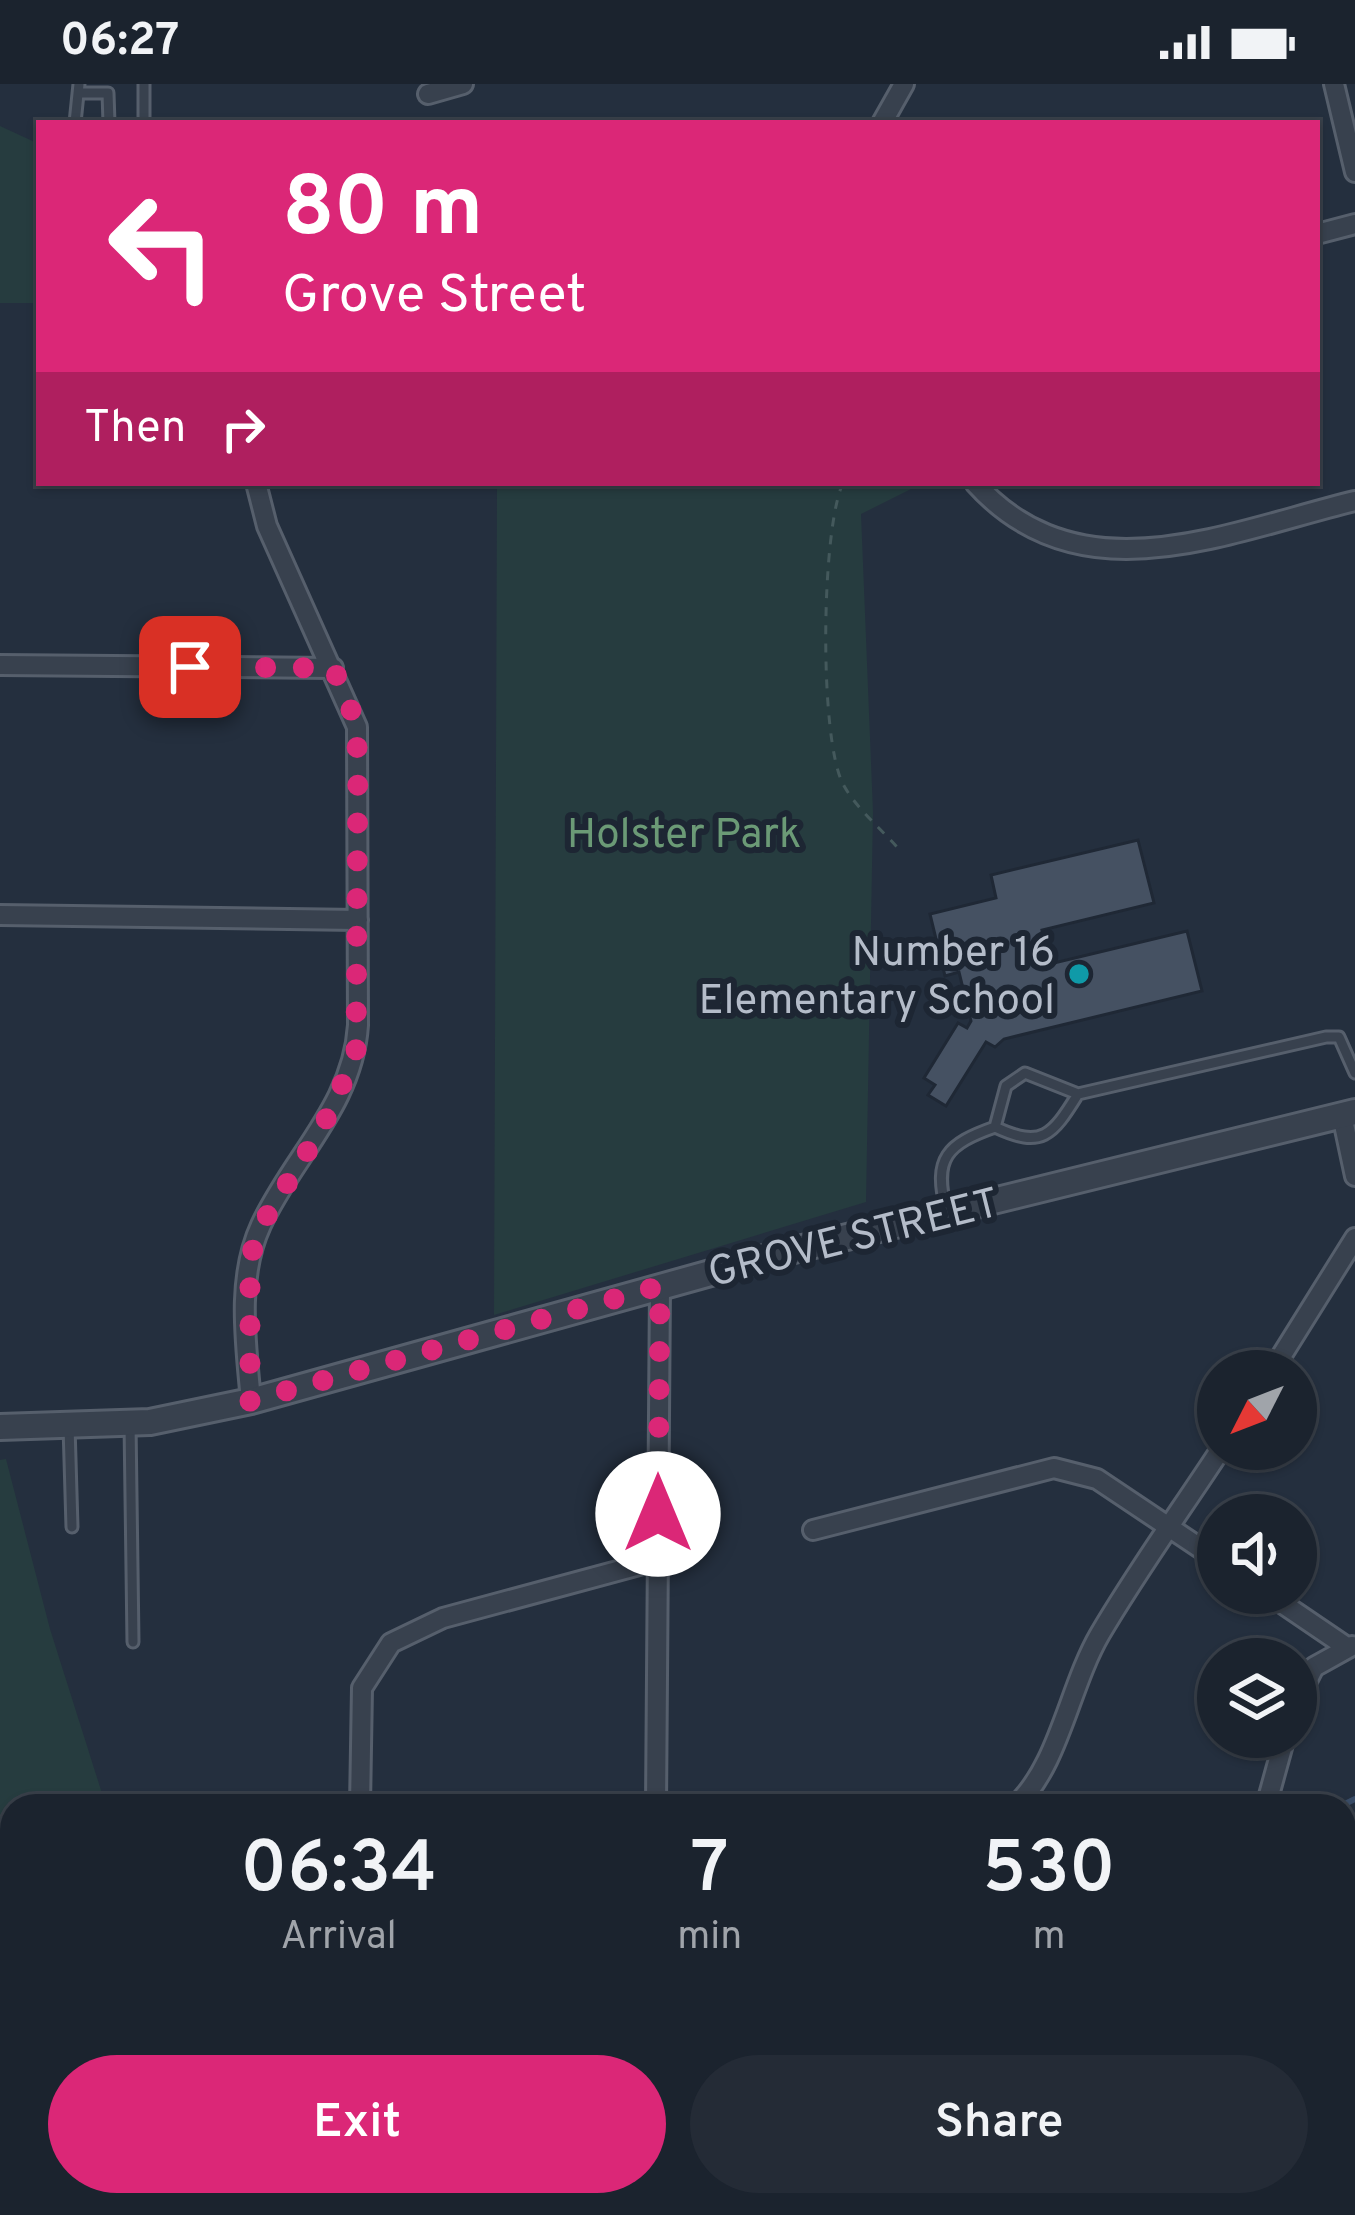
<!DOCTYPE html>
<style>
:root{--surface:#1b232e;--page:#242b36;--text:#f1f3f6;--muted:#a0a4aa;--line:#39404a;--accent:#db2777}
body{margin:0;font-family:Overpass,sans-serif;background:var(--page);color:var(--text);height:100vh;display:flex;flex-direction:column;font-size:45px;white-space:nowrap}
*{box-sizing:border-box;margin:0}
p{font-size:39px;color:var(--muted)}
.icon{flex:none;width:66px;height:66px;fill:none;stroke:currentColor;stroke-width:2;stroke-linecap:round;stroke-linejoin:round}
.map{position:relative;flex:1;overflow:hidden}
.side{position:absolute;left:0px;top:1710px;width:1356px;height:423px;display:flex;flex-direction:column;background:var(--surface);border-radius:36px 36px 0 0;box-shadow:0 3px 9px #0004,0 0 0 3px var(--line)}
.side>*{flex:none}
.hud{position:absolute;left:36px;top:36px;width:1284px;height:366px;border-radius:0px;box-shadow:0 3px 9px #0004,0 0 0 3px var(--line);background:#db2777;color:#fff;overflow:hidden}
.needle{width:78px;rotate:228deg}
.tools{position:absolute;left:1197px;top:1266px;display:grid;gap:24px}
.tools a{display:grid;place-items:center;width:120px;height:120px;border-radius:50%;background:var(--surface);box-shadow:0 3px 9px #0004,0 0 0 3px var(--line);font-size:60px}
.pin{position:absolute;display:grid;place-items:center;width:102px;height:102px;color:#fff;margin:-51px;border-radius:24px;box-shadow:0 6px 18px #0006}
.me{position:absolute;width:132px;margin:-66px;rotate:0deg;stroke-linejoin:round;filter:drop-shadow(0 0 9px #0008)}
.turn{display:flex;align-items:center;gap:42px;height:252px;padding:0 48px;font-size:54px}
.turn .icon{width:156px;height:156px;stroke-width:2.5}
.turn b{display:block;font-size:84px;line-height:102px}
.then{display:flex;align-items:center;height:114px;padding:0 48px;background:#0003;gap:24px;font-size:45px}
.eta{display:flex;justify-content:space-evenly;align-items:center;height:204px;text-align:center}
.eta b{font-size:72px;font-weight:600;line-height:84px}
.action{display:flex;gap:24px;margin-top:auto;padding:24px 48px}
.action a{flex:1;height:138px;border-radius:72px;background:var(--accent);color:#fff;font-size:48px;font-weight:600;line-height:138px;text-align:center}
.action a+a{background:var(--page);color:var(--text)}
.status{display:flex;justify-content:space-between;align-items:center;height:84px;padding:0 60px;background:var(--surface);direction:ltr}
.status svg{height:33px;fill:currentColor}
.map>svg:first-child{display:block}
</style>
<div class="status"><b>06:27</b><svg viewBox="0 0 49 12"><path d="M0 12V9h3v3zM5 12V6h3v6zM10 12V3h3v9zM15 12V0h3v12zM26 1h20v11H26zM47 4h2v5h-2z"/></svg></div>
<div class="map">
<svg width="1355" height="2131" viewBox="0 0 1355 2131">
<rect width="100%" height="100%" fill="#242f3e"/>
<!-- green -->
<path fill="#263c3f" d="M0,42L39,60L35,219H0Z
M517,399H923L861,430L873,728L866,1118L494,1231L497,404Z
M6,1375L50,1545L106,1722H12V1787L0,1749V1376Z
M117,2121H233L236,2131H120Z"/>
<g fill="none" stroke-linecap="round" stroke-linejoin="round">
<!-- stream -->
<path stroke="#394c67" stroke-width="6" d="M1341,1722L1355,1715
M871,2131L878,2121"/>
</g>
<!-- building -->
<path fill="#455162" stroke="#1f2835" stroke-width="3" d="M1138,756L1154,819L1042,846L1050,880L1187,847L1202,907L1004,955L995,963L986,958L946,1022L928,1011L935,1001L924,994L958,939L967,944L971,937L959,888L945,892L930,830L996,814L991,791Z"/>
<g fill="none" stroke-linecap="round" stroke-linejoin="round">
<defs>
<path id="service" d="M78,9H108L109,39
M75,39L79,0
M144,39V0
M995,1043L1006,1002L1025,989L1078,1010
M946,1125C933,1074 947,1060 995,1043C1042,1065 1052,1052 1078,1010L1326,953H1339L1355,989
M130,1339L133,1558
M69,1342L72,1443"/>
<path id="minor" d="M1334,0L1355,88
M428,10L463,0
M882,39L904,0
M1317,150L1355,140
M975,399C1080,516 1227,448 1355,417
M0,581L333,584
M0,831L358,836
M1342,1031L1355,1092
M1272,1287L1355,1154
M251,1317C246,1260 236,1195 261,1141C293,1072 353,1021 358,941L357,643L267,442L256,399
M813,1446L1054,1384L1097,1395L1218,1476
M1267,1509L1348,1564
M1296,1619L1314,1583L1352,1562
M360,1722L362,1604L391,1559L443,1534L658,1476
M656,1722L660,1202
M1015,1722C1059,1682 1069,1603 1100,1550C1137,1487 1181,1426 1221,1365
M1266,1722L1285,1653
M1340,2121L1344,2131
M654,2131L655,2121"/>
<path id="tertiary" d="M0,1343L150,1338L251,1317L786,1168L1355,1028"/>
</defs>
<!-- service casing -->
<use href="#service" stroke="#565f6c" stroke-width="15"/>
<!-- minor casing -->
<use href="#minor" stroke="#565f6c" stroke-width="24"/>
<!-- tertiary casing -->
<use href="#tertiary" stroke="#565f6c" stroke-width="30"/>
<!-- path -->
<path stroke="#44595c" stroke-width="3" stroke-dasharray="9 9" stroke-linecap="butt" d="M843,399C821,446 819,654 843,700C855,723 880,744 897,763"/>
<!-- service -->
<use href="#service" stroke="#38414e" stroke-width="9"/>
<!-- minor -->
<use href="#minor" stroke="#38414e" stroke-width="18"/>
<!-- tertiary -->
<use href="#tertiary" stroke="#38414e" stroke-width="24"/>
</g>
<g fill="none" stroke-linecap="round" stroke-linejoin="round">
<!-- route -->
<path stroke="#db2777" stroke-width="21" stroke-dasharray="0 37.8" d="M190,583L333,584L350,620L358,669L356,970L322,1044L262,1140L250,1174V1317L660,1202L658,1430"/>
</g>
<!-- markers -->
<circle fill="#0f9aa8" stroke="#1d2633" stroke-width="4.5" cx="1079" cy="890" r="12"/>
<g text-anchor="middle" stroke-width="12" stroke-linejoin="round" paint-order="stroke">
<!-- park labels -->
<g font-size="42" fill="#6b9a76" stroke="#1d2633">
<text x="684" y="763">Holster Park</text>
</g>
<!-- poi labels -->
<g font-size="42" fill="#b4bcc9" stroke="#1d2633" text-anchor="end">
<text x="1055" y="881">Number 16<tspan x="1055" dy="48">Elementary School</tspan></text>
</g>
<!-- street labels -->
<g font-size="42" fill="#b4bcc9" stroke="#1d2633">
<text transform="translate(853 1152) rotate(-14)" y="15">GROVE STREET</text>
</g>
</g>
</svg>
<div class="tools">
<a><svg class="needle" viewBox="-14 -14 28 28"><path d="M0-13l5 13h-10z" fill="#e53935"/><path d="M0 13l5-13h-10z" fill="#a0a4aa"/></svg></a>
<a><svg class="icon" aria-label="sound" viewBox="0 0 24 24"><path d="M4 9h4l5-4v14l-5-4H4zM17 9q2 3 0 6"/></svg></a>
<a><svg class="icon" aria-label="layers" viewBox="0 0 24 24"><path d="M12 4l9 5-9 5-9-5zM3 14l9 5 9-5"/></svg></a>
</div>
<div class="pin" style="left:190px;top:583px;background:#d93025"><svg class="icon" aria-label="arrive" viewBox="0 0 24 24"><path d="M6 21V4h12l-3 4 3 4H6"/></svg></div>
<svg class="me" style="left:658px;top:1430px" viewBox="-20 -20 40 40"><circle r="19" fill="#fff"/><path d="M0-13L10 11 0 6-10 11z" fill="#db2777"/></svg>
<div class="hud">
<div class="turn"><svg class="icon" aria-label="left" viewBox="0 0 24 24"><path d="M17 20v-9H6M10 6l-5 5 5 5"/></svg><div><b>80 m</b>Grove Street</div></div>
<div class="then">Then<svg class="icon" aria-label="right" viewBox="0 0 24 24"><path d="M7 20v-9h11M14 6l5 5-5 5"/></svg></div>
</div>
<section class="side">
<div class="eta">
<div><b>06:34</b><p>Arrival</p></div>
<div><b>7</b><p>min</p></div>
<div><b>530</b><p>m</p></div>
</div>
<div class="action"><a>Exit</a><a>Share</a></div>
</section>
</div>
